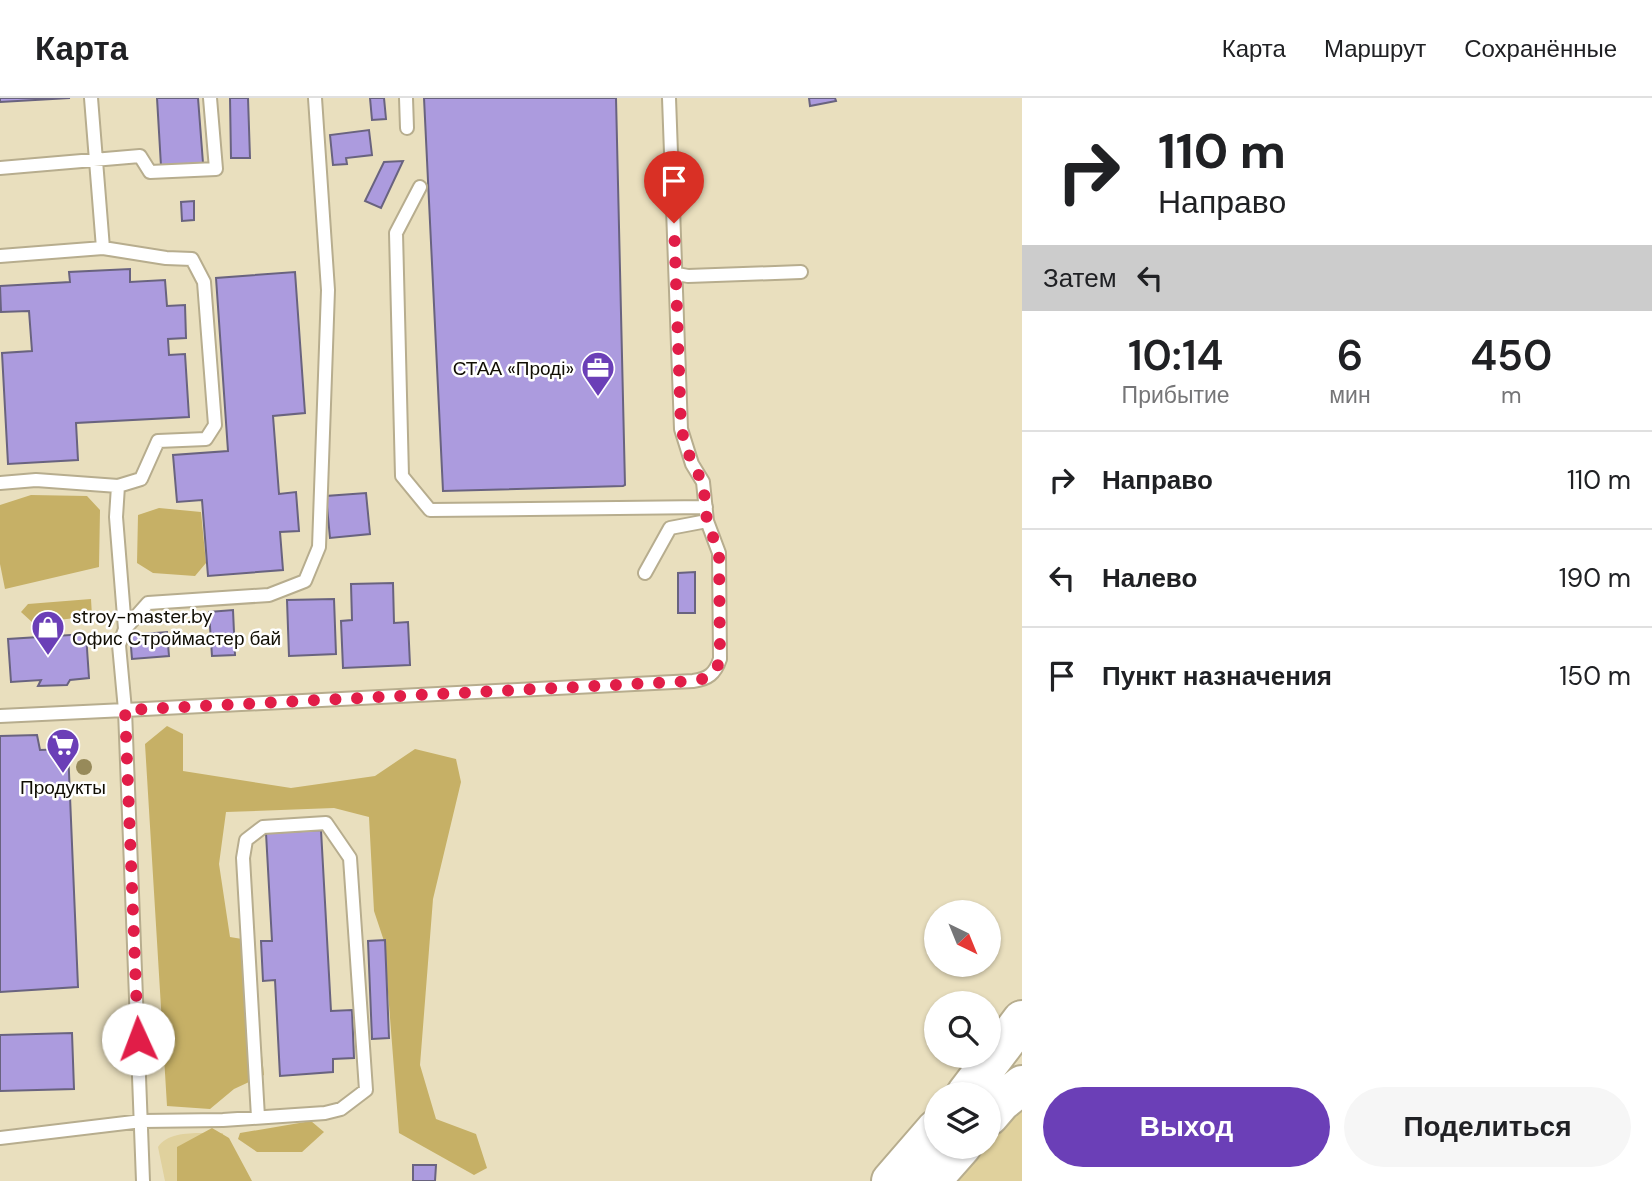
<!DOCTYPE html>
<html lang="ru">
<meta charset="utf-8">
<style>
:root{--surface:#fff;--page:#f6f6f6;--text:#202124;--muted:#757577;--line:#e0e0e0;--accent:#6b3fb7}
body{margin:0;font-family:"DM Sans",sans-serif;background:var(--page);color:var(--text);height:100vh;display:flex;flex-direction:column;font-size:26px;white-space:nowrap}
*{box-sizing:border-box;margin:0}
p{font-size:23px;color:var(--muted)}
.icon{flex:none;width:38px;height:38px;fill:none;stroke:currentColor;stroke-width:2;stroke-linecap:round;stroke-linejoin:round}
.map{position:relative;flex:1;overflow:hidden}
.side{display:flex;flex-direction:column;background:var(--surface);width:630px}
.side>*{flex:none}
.guide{background:#fff;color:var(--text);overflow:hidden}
.needle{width:46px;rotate:137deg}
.buttons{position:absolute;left:924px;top:802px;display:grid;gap:14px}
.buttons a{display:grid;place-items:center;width:77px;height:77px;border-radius:50%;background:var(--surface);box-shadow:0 2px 5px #0004;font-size:35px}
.pin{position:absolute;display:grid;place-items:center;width:60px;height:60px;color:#fff;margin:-72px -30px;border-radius:50% 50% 50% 0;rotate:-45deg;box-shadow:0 0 7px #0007}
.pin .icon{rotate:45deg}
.me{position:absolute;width:77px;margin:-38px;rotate:358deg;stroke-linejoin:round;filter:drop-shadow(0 0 5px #0008)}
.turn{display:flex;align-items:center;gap:24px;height:147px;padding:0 21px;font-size:32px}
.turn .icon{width:91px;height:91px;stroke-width:2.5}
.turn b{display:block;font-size:49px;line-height:60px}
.then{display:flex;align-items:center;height:66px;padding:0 21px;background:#0003;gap:14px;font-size:26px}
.eta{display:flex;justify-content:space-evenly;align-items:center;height:119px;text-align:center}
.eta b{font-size:42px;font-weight:600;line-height:49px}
.cta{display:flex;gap:14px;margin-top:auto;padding:14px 21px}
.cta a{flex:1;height:80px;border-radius:42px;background:var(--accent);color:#fff;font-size:28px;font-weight:600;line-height:80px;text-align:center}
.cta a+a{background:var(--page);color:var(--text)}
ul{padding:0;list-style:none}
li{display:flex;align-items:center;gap:21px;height:98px;padding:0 21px;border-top:2px solid var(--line)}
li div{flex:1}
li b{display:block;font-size:26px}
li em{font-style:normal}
header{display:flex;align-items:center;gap:42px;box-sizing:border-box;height:98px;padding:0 35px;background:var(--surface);border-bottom:2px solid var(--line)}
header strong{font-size:33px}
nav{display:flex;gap:38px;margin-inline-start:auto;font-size:24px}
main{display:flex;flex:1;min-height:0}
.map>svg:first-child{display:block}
</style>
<header>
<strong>Карта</strong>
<nav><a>Карта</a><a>Маршрут</a><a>Сохранённые</a></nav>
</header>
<main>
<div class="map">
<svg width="1022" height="1083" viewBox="0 0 1022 1083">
<rect width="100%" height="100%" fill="#e9dfbe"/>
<!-- green -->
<path fill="#e0d19d" d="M1022,1001V1083H945L976,1048H989V1034Z
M223,1035L226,1083H165L158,1049C170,1031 203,1036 223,1035Z"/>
<!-- forest -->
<path fill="#c6b066" d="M31,397L87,398L100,412L99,469L5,491L0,466V407Z
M159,410L201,414L206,465L195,478L153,475L137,465L138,417Z
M91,501L92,518L33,525L21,514L28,506Z
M167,628L183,636V673L291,690L375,678L415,651L456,661L461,684L433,801L420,967L436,1021L476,1036L487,1070L474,1077L399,1035L384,843L374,813L369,719L334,710L226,714L219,766L230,839L254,843L244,876L258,919L264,977L234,991L210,1011L167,1008L145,646Z
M311,1023L324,1034L302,1054H257L238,1041L240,1035Z
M212,1030L229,1040L252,1083H177V1049Z"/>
<!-- building -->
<path fill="#ac9bde" stroke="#69637f" stroke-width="2" d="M0,0H70L0,4Z
M157,0H198L203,65L161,68Z
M230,0H248L250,60H231Z
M370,0H384L386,21L372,22Z
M424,0H616L625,387L623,388L443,393Z
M809,0H835L836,3L810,8Z
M369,32L372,57L346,60L347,66L333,67L330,37Z
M403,63L381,110L365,103L384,64Z
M194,103V122L182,123L181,104Z
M130,171V184L165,182L167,208L185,207L186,240L168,241L169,257L185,256L189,319L76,325L78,362L8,366L2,255L32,253L29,213L1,214L0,188L70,184L69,174Z
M295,174L305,315L273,318L279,396L296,394L299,433L280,434L283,472L208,478L202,402L177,404L173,357L228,353L216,180Z
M366,395L370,436L330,440L326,398Z
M695,474V515H678V475Z
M393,485L394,525L408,524L410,567L343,570L341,523L352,522L351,486Z
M334,501L336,556L289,558L287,502Z
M233,512L235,557L212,558L209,514Z
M167,534L169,558L132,561L130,537Z
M86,536L89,580L70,582L67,587L38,588L41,582L11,584L8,541Z
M37,637L40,652L68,651L78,889L0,894V638Z
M321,732L331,913L352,912L354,960L333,961V974L280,978L275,882L263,883L261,843H272L266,735Z
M385,842L389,940L372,941L368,843Z
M72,935L74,991L0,993V937Z
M413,1067H436L435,1083H413Z"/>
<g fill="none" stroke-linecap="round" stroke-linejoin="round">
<defs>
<path id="lane" d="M91,0L103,150
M406,0L407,30
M0,70L140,58L150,74L216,71L210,0
M420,89L396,135L402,378L430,412L706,409
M0,158L103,150L166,160L192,161L204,184L215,327L206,341L158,343L141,381L118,388L116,419L125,531
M677,176L688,178L801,174
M0,385L36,382L118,388
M645,475L670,430L707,423
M0,618L125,612L119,547L125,531L148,505L269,497L305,483L319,449L328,192L315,0
M0,1040L142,1023L223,1022L325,1015L341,1011L366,992L350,760L326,725L263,729L246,742L243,760L258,1019
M143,1083L125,612L693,583C708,581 715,576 720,561L719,455L707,423L703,384L692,366L681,331L669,0"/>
<path id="highway" d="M966,996L1022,922
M989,1018L1001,1004L1022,987
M891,1083L936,1031
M931,1083L962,1048"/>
</defs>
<!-- lane casing -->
<use href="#lane" stroke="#b7ad8e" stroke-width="16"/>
<!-- highway casing -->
<use href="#highway" stroke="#b7ad8e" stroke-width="42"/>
<!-- lane -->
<use href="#lane" stroke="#fff" stroke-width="12"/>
<!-- highway -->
<use href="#highway" stroke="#fff" stroke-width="38"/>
</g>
<!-- trees -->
<circle fill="#978a5a" cx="84" cy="669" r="8"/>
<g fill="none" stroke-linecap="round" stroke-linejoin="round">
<!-- route -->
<path stroke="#e11d48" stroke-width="12" stroke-dasharray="0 21.6" d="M138,941L125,612L693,583C708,581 715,576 720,562L719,455L707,423L703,384L692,366L681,331L674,125"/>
</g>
<!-- icons -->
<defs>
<symbol id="office-pin" viewBox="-11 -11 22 30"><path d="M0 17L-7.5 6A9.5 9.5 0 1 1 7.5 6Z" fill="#6b3fb7" stroke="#fff"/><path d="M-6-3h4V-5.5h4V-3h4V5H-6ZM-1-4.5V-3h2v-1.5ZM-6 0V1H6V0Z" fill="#fff"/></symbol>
<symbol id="shop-pin" viewBox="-11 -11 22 30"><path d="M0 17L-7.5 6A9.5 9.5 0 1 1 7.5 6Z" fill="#6b3fb7" stroke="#fff"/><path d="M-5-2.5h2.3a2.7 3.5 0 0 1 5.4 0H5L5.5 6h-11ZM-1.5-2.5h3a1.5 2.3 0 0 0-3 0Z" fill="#fff"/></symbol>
<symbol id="supermarket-pin" viewBox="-11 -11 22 30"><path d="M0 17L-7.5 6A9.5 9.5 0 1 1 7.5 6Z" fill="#6b3fb7" stroke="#fff"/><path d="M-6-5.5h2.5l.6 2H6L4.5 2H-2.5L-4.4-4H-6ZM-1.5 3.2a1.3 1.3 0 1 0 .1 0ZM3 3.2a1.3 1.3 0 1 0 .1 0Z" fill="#fff"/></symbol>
</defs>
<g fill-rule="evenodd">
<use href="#office-pin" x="579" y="251" width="38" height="52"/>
<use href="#shop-pin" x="29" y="510" width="38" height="52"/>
<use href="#supermarket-pin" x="44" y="628" width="38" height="52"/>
</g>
<g text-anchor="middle" stroke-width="5" stroke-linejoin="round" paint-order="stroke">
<!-- poi labels -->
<g font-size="19" fill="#100d03" stroke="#fff" text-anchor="end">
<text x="574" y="277">СТАА «Проді»</text>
<text x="72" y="525" text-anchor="start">stroy-master.by<tspan x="72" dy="22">Офис Строймастер бай</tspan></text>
<text x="63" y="696" text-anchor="middle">Продукты</text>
</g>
</g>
</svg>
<div class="buttons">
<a><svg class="needle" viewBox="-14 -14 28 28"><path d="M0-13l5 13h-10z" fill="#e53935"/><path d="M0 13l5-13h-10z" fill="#757577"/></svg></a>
<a><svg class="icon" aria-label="search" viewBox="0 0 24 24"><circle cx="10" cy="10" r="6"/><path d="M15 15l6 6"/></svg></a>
<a><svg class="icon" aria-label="layers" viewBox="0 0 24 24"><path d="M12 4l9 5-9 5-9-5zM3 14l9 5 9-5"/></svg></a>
</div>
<div class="pin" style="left:674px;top:125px;background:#d93025"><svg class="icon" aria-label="arrive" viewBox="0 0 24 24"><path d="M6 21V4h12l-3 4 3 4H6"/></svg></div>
<svg class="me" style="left:138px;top:941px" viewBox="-20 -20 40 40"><circle r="19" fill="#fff"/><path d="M0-13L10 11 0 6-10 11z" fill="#e11d48"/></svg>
</div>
<section class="side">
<div class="guide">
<div class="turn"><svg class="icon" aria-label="right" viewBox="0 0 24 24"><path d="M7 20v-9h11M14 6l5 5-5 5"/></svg><div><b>110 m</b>Направо</div></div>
<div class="then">Затем<svg class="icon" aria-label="left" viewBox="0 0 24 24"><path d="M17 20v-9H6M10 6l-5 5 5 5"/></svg></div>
</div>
<div class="eta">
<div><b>10:14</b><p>Прибытие</p></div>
<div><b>6</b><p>мин</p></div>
<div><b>450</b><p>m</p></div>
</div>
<ul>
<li><svg class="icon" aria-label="right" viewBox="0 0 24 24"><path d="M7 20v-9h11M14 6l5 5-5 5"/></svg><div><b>Направо</b></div><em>110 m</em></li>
<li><svg class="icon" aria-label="left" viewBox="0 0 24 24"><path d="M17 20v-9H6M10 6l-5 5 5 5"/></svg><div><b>Налево</b></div><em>190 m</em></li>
<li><svg class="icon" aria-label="arrive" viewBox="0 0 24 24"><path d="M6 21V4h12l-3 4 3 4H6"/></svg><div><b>Пункт назначения</b></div><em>150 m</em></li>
</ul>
<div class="cta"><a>Выход</a><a>Поделиться</a></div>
</section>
</main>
